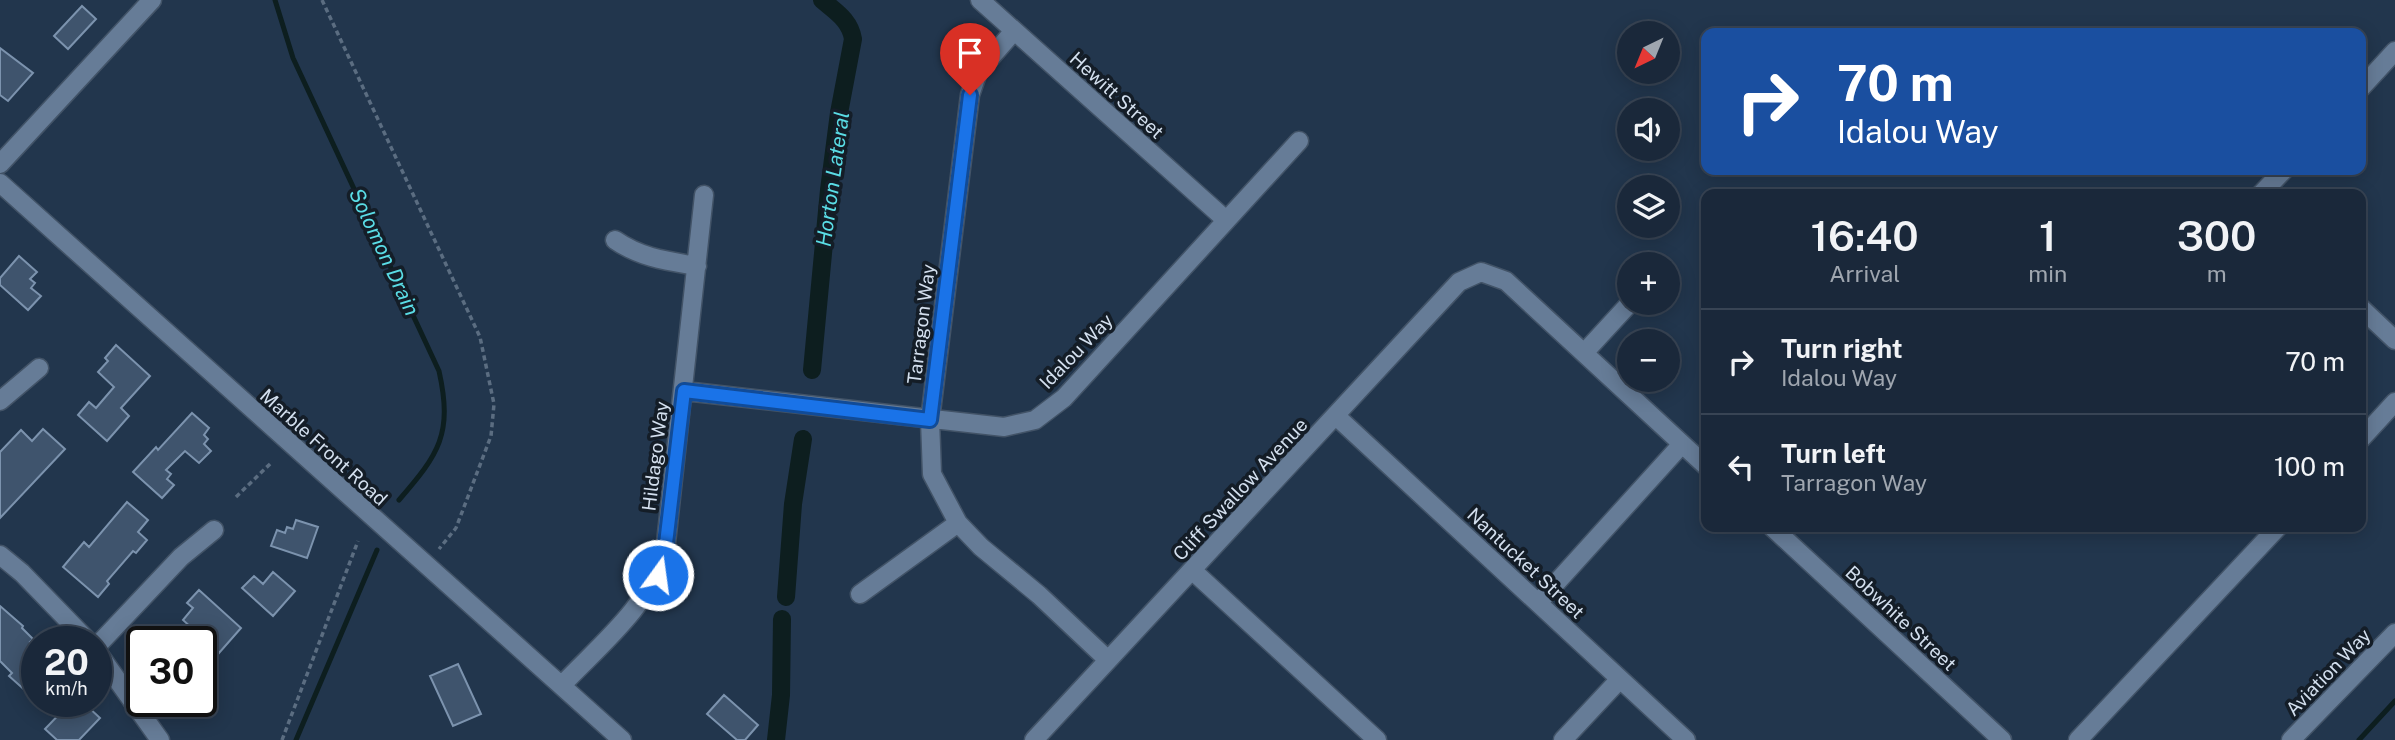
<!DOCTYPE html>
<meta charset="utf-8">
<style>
:root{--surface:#1a283a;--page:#233042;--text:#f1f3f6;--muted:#9fa6af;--line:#384454}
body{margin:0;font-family:"Public Sans",sans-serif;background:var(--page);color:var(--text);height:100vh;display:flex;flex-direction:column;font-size:26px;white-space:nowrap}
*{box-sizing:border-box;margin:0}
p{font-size:23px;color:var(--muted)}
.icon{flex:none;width:38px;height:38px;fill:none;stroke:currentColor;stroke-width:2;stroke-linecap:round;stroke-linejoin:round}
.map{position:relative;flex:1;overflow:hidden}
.sheet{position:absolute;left:1701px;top:189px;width:665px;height:343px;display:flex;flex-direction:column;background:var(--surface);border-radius:14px;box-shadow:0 4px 18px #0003,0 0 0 2px var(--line)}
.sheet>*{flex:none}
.banner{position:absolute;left:1701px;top:28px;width:665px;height:147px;border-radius:14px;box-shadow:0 4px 18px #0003,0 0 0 2px var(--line);background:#1a4fa0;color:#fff;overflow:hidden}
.needle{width:46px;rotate:223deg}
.fabs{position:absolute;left:1617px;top:21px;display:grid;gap:14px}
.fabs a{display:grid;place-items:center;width:63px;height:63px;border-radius:50%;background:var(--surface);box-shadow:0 4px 18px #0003,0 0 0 2px var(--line);font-size:35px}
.speed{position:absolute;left:21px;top:626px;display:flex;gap:14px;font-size:35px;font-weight:700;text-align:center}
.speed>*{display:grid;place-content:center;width:91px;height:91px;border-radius:50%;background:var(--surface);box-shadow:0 4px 18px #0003,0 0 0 2px var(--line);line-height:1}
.speed small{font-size:18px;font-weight:400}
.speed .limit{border:4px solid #111;border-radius:10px;background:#fff;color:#111}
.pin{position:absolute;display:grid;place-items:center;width:60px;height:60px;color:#fff;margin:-72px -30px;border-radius:50% 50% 50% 0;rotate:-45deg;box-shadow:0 0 7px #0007}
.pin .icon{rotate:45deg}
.me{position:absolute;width:77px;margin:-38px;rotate:14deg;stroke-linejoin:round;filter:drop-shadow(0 0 5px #0008)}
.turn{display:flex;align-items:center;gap:24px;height:147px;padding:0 21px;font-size:32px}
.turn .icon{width:91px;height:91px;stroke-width:2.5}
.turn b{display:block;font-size:49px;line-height:60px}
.eta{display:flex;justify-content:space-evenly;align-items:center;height:119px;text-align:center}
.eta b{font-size:42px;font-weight:600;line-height:49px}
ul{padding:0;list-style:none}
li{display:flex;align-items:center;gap:21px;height:105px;padding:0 21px;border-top:2px solid var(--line)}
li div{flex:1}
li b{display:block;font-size:26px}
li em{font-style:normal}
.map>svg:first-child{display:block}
</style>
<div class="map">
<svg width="2395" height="740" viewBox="0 0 2395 740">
<rect width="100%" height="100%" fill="#22364d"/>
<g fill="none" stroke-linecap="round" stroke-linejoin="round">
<!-- stream -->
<path stroke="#0d1e1f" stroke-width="5" d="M275,0L293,58L439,371C453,434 439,454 399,500
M296,740L377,550
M2359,740L2395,701"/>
<!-- canal -->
<path stroke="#0d1e1f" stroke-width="18" d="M812,370L829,190L839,113L853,39C850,20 836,12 822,0
M786,597L793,504L803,439
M776,740L781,695L782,619"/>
</g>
<!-- building -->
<path fill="#3f546d" stroke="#7c93ae" stroke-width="2" d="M82,6L96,19L68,49L54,36Z
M0,48L33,73L8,101L0,95Z
M19,256L37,272L30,279L35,283L31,288L41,296L28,310L0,285V278Z
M116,345L150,376L121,408L129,416L107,441L78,415L89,402L96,408L114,387L98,372L108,361L105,358Z
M192,413L209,428L204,435L208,439L204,444L211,451L199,463L185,451L166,470L171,474L167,479L174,485L162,498L133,472L156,447L158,450Z
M43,429L65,449L0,518V452L21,430L32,441Z
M127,502L148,520L138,532L147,540L136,553L133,551L107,581L109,584L98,597L63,567L84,542L89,547Z
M296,520L318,527L307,558L271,546L277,530L285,533L287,527L293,529Z
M273,572L295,591L273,616L242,588L254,576L263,584Z
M199,590L241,628L219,653L183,620L193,608L187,603Z
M0,606L23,626L22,628L33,639L30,642L37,648V701L9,676L12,673L0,661Z
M458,664L481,714L453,726L430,676Z
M724,695L758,725L745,740H737L707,714Z
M71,702H76L84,709L87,706L100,718L79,740H57L45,729Z"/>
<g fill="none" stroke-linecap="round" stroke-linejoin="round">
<defs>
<path id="minor" d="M980,0L1226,220
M1014,31L978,72L970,95L930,420L932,474L958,523L981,547L1039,595L1108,660
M2361,88L2395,51
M0,164L152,0
M0,183L622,740
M2261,194L2284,170
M615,240C641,258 667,261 697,266
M2361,308L2395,340
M1584,353L1630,303
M684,391L1004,427L1035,420L1064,398L1299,141
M0,401L39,368
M1336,416L1686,740
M2361,439L2395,402
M1772,527L2002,740
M0,555L22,573L89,642
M1193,571L1377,740
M860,594L958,523
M1538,603L1682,444
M96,647L181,557L214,530
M96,650L160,740
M562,685C600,645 649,606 665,552L704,195
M1034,740L1459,282L1481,272L1506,281L1706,466
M1563,740L1620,679
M2078,740L2278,527
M2291,740L2395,633"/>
</defs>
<!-- minor casing -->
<use href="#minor" stroke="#425367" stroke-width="21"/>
<!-- path -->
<path stroke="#5b6d81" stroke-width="3.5" stroke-dasharray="5 3.5" stroke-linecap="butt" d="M322,0L480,337L494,404L491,436L456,528L439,549
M236,497L272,462
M282,740L358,541"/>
<!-- minor -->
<use href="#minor" stroke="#667c97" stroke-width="18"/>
</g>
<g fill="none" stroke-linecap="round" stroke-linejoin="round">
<defs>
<path id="route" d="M658,575L665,552L684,391L930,420L970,95"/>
</defs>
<!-- route casing -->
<use href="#route" stroke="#114b97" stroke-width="18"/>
<!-- route -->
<use href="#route" stroke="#1a73e8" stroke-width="12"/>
</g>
<g text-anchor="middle" stroke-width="7" stroke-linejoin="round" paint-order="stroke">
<!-- street labels -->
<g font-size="19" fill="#d3dfee" stroke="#141d27">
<text transform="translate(1117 95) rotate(42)" y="7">Hewitt Street</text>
<text transform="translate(921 324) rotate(-83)" y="7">Tarragon Way</text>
<text transform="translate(1076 351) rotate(-46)" y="7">Idalou Way</text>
<text transform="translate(324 447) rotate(42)" y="7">Marble Front Road</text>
<text transform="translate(655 456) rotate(-83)" y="7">Hildago Way</text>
<text transform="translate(1240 489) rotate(-47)" y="7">Cliff Swallow Avenue</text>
<text transform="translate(1526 563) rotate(43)" y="7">Nantucket Street</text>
<text transform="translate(1901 618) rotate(43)" y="7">Bobwhite Street</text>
<text transform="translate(2328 672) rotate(-46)" y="7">Aviation Way</text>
</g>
<!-- water labels -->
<g font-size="21" font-style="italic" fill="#5adce5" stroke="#141d27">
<text transform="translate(833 179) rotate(-82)" y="7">Horton Lateral</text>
<text transform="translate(384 252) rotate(65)" y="7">Solomon Drain</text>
</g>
</g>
</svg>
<div class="fabs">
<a><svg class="needle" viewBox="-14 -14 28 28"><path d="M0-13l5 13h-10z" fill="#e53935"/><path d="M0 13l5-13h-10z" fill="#9fa6af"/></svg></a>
<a><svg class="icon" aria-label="sound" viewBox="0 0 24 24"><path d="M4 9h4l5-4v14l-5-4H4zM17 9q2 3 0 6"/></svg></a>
<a><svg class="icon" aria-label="layers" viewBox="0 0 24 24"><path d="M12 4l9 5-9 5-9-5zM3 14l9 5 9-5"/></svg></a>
<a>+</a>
<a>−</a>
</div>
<div class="speed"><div>20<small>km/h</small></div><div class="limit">30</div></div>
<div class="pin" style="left:970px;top:95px;background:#d93025"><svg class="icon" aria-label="arrive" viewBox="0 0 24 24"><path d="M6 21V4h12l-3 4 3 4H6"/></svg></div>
<svg class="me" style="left:658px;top:575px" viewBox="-20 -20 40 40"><circle r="17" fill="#1a73e8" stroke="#fff" stroke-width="3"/><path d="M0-11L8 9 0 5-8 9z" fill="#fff"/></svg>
<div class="banner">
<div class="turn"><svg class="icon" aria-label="right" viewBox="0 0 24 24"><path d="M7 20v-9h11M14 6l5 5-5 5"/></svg><div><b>70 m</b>Idalou Way</div></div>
</div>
<section class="sheet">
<div class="eta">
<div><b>16:40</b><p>Arrival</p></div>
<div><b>1</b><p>min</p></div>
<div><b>300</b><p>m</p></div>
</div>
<ul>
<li><svg class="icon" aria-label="right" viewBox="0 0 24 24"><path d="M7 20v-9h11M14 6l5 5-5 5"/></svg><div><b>Turn right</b><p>Idalou Way</p></div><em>70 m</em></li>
<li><svg class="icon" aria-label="left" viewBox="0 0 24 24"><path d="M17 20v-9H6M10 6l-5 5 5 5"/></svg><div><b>Turn left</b><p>Tarragon Way</p></div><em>100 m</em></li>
</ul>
</section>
</div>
